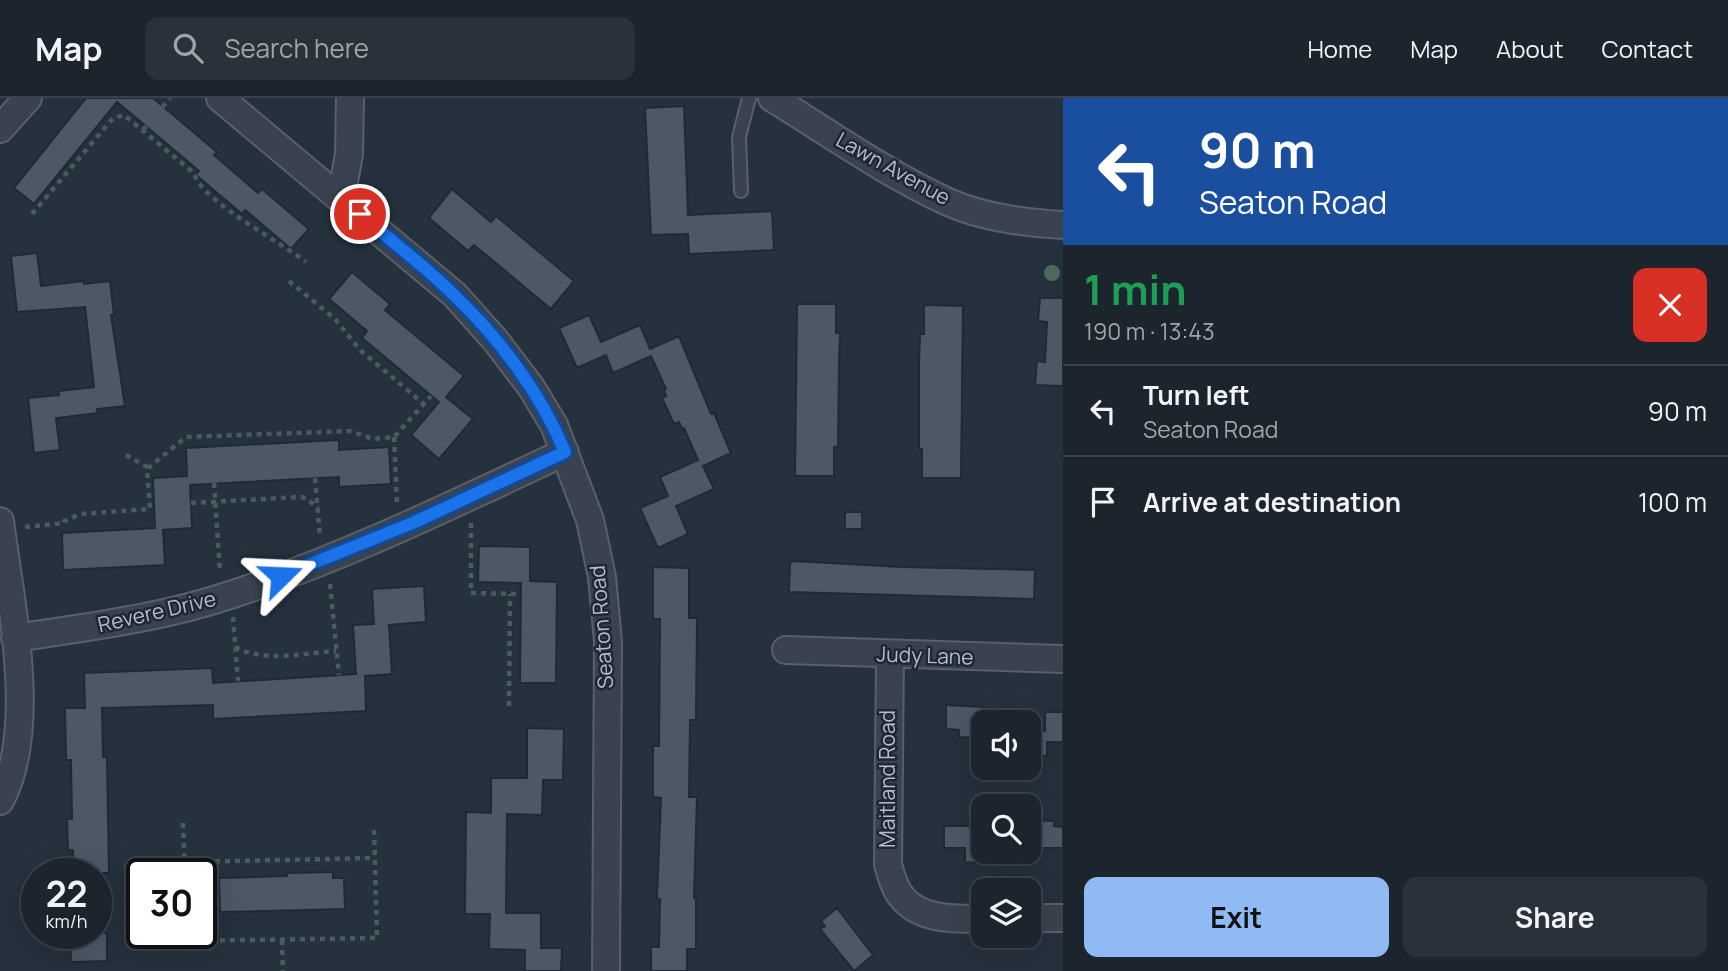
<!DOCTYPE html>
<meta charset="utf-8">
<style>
:root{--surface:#1c252e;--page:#29313a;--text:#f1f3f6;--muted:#a0a5aa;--line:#3a424a;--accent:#8fbaf4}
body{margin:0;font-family:Manrope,sans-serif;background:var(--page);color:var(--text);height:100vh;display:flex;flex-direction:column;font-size:26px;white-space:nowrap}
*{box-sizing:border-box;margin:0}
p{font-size:23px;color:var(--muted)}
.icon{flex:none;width:38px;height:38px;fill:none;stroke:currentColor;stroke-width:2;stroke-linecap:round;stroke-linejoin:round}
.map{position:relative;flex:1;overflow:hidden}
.drawer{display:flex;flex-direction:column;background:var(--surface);width:665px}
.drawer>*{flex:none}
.top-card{background:#1a4fa0;color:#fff;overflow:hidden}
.buttons{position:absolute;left:971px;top:612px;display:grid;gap:14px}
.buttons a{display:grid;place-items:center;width:70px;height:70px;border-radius:14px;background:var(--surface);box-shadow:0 7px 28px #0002,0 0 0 2px var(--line);font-size:35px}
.speed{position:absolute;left:21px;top:760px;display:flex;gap:14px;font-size:35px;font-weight:700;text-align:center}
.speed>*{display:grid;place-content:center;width:91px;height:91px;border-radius:50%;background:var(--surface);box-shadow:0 7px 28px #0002,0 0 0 2px var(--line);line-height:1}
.speed small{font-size:18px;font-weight:400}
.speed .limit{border:4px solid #111;border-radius:10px;background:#fff;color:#111}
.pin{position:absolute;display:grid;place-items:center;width:60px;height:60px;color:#fff;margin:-30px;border:4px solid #fff;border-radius:50%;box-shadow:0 2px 7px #0007}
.me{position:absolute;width:77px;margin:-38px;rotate:69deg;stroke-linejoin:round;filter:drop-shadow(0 0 5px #0008)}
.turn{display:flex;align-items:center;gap:24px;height:147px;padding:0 21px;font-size:32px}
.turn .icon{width:91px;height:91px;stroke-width:2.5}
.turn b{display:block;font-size:49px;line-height:60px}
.round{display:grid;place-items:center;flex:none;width:74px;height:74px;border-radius:14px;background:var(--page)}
.overview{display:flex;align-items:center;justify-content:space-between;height:119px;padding:0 21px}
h1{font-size:42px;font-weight:700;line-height:52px;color:#1e9e55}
.button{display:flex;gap:14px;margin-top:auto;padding:14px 21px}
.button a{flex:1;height:80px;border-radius:14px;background:var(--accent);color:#111;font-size:28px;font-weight:700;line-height:80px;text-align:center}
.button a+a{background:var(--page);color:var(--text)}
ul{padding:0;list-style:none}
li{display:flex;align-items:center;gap:21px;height:91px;padding:0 21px;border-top:2px solid var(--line)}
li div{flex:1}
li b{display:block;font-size:26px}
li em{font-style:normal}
header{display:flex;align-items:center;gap:42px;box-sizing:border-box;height:98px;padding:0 35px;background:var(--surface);border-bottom:2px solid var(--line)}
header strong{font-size:33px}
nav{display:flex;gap:38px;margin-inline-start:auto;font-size:24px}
.search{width:490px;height:63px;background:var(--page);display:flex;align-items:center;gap:18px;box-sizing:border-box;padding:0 24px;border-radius:14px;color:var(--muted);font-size:26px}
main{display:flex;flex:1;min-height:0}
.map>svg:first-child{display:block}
</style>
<header>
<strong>Map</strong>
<div class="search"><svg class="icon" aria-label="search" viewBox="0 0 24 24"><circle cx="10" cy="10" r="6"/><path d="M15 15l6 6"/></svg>Search here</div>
<nav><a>Home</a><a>Map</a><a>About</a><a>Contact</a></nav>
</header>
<main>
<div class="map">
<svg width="1063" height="873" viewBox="0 0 1063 873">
<rect width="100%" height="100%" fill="#25313d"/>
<!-- building -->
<path fill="#4c5866" stroke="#202935" stroke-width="2" d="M86,0H153L217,54L214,57L258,95L262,91L309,131L291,151L245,112L242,116L196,77L199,73L117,4L34,106L14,90Z
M684,8L688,117L772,113L774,152L689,156L688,136L651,137L645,10Z
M452,91L491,124L496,118L574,183L551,211L474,147L468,153L429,120Z
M37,155L41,188L84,183V186L110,183L114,217H111L125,308L97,311L98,315L56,320L60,352L34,355L28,300L59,297L58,293L94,289L85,209L17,214L11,158Z
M352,174L390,206L385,212L464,278L446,299L473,321L439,361L411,337L439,304L362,240L367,233L329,201Z
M1040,200H1063V288L1035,287L1037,263L1045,264L1047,224L1038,223Z
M797,206H836V235H840L839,263L838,349H834V378H795Z
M924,207L963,208L961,380H922V351H919V265L920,236H924Z
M589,217L601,244L640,227L650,251L679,238L711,316L714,315L731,355L703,368L714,391L676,408L688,436L658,450L640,410L668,398L660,379L698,362L684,330L682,331L679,324L674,326L662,300L666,298L664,292L666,291L651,258L613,275L606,257L577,270L559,230Z
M339,342V352L389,349L391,386L339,389V379L190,387L192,430L163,432L165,467L63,472L62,435L155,430L153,380L187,378L186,350Z
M845,414H862V431H845Z
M479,448L530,449V483L557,484L556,585H520L521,485L478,484Z
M794,463L901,469L1035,472L1034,501L789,494L790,465Z
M653,469L689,470V520H697L696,622H690L689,699H697L694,800H696V851H687V873H651V849H659L660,801H657L661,700L653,699V648H659L660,521H653Z
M424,488L426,524L389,527L392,576L365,578L366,613L213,621V607L102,610L103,659H107L109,775H73V752H68L67,721H72L71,662H66L65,610H85L84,575L212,570L213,585L356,576L353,527L374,526L372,491Z
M946,607L984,609V640L959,639V632L946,631Z
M1045,614H1063V644H1047V658L1029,657V632L1045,633Z
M527,630L564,631L563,682H543L542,717L507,716L506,815H541V850H562L561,873H525V852L489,851L490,816H465L466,714L491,715V680H527Z
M1033,722L1054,723V728L1063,729V750H1033Z
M944,728H974V739H984V765L965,764V750H944Z
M333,774V780H344L345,811L220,814L219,780L287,778V775Z
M837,810L873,857L854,873L820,831L825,828L821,823Z
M70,835H107V863L71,864Z"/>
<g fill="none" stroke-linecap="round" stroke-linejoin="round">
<defs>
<path id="lane" d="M741,93L739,39L749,0"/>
<path id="street" d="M220,0L455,197L496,243L531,289L554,327L590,422L602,479L608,544L606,873
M772,0C829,35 887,76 948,104C984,120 1024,125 1063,127
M0,31L28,0
M341,100L349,56L350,0
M0,423C10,501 39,632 0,703
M15,540C88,529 163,520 233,496C348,458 456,405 565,354
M786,552L1063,561
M890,557L888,767C891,776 894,790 901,798C920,823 956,821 984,821
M1029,820H1063"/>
</defs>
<!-- lane casing -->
<use href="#lane" stroke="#57606b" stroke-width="16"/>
<!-- street casing -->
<use href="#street" stroke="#57606b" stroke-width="30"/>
<!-- path -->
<path stroke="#475c5d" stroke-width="4.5" stroke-dasharray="5 5" stroke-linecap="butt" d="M143,32L170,0
M32,116L113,20L124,17L194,75C201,103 281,144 306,164
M289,183L335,221L360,252L424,306
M394,339L397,406
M126,357L149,370
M315,380L320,438
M214,385L220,474
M191,405L301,399L306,400L318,410
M471,425V495L521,496
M25,429L64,425V423L81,416L150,411L147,371L186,339L350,333L373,341L394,339L431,298
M330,486L339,577
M233,519L238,583
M235,549C265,565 304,555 336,553
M509,608L510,496
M183,725L185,775
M185,764L375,760
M188,835V843L377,840L374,729
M282,842L283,873"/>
<!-- lane -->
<use href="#lane" stroke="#39424e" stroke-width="12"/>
<!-- street -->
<use href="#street" stroke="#39424e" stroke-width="26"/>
</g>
<!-- trees -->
<circle fill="#4d6a5c" cx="1052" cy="175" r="8"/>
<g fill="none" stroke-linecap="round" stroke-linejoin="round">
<defs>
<path id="route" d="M281,478L415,424L565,354C541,296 500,241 454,197C425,168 391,143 360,116"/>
</defs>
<!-- route casing -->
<use href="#route" stroke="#114b97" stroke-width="18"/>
<!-- route -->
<use href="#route" stroke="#1a73e8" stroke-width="12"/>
</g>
<g text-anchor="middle" stroke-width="5" stroke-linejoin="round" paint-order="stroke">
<!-- street labels -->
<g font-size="21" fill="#b5bdc8" stroke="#1e2733">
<text transform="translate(893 71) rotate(29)" y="7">Lawn Avenue</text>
<text transform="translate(157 514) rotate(-13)" y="7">Revere Drive</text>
<text transform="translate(602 529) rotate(-94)" y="7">Seaton Road</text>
<text transform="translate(925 558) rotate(2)" y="7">Judy Lane</text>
<text transform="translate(888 681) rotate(-90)" y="7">Maitland Road</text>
</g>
</g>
</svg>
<div class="buttons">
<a><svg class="icon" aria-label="sound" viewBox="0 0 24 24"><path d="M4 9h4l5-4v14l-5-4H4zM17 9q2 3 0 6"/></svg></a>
<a><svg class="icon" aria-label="search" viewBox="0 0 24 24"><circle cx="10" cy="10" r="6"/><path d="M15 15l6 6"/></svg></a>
<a><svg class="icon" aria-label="layers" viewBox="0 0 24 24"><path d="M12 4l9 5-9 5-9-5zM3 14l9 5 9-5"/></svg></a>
</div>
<div class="speed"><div>22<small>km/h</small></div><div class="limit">30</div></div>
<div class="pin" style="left:360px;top:116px;background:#d93025"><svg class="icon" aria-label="arrive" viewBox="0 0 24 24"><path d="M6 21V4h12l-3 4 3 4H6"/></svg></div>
<svg class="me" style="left:281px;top:478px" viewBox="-20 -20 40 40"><path d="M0-17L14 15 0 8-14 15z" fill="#1a73e8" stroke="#fff" stroke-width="4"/></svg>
</div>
<section class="drawer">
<div class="top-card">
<div class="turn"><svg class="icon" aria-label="left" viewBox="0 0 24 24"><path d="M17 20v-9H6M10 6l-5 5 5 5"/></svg><div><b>90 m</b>Seaton Road</div></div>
</div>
<div class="overview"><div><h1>1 min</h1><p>190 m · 13:43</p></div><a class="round" style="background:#d93025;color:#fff"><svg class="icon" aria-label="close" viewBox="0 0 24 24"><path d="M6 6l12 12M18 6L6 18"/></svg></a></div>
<ul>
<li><svg class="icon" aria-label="left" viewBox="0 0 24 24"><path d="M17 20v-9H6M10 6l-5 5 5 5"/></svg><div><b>Turn left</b><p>Seaton Road</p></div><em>90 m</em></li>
<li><svg class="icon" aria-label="arrive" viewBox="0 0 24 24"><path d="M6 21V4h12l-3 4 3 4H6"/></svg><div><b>Arrive at destination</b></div><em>100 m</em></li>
</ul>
<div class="button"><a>Exit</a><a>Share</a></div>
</section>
</main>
